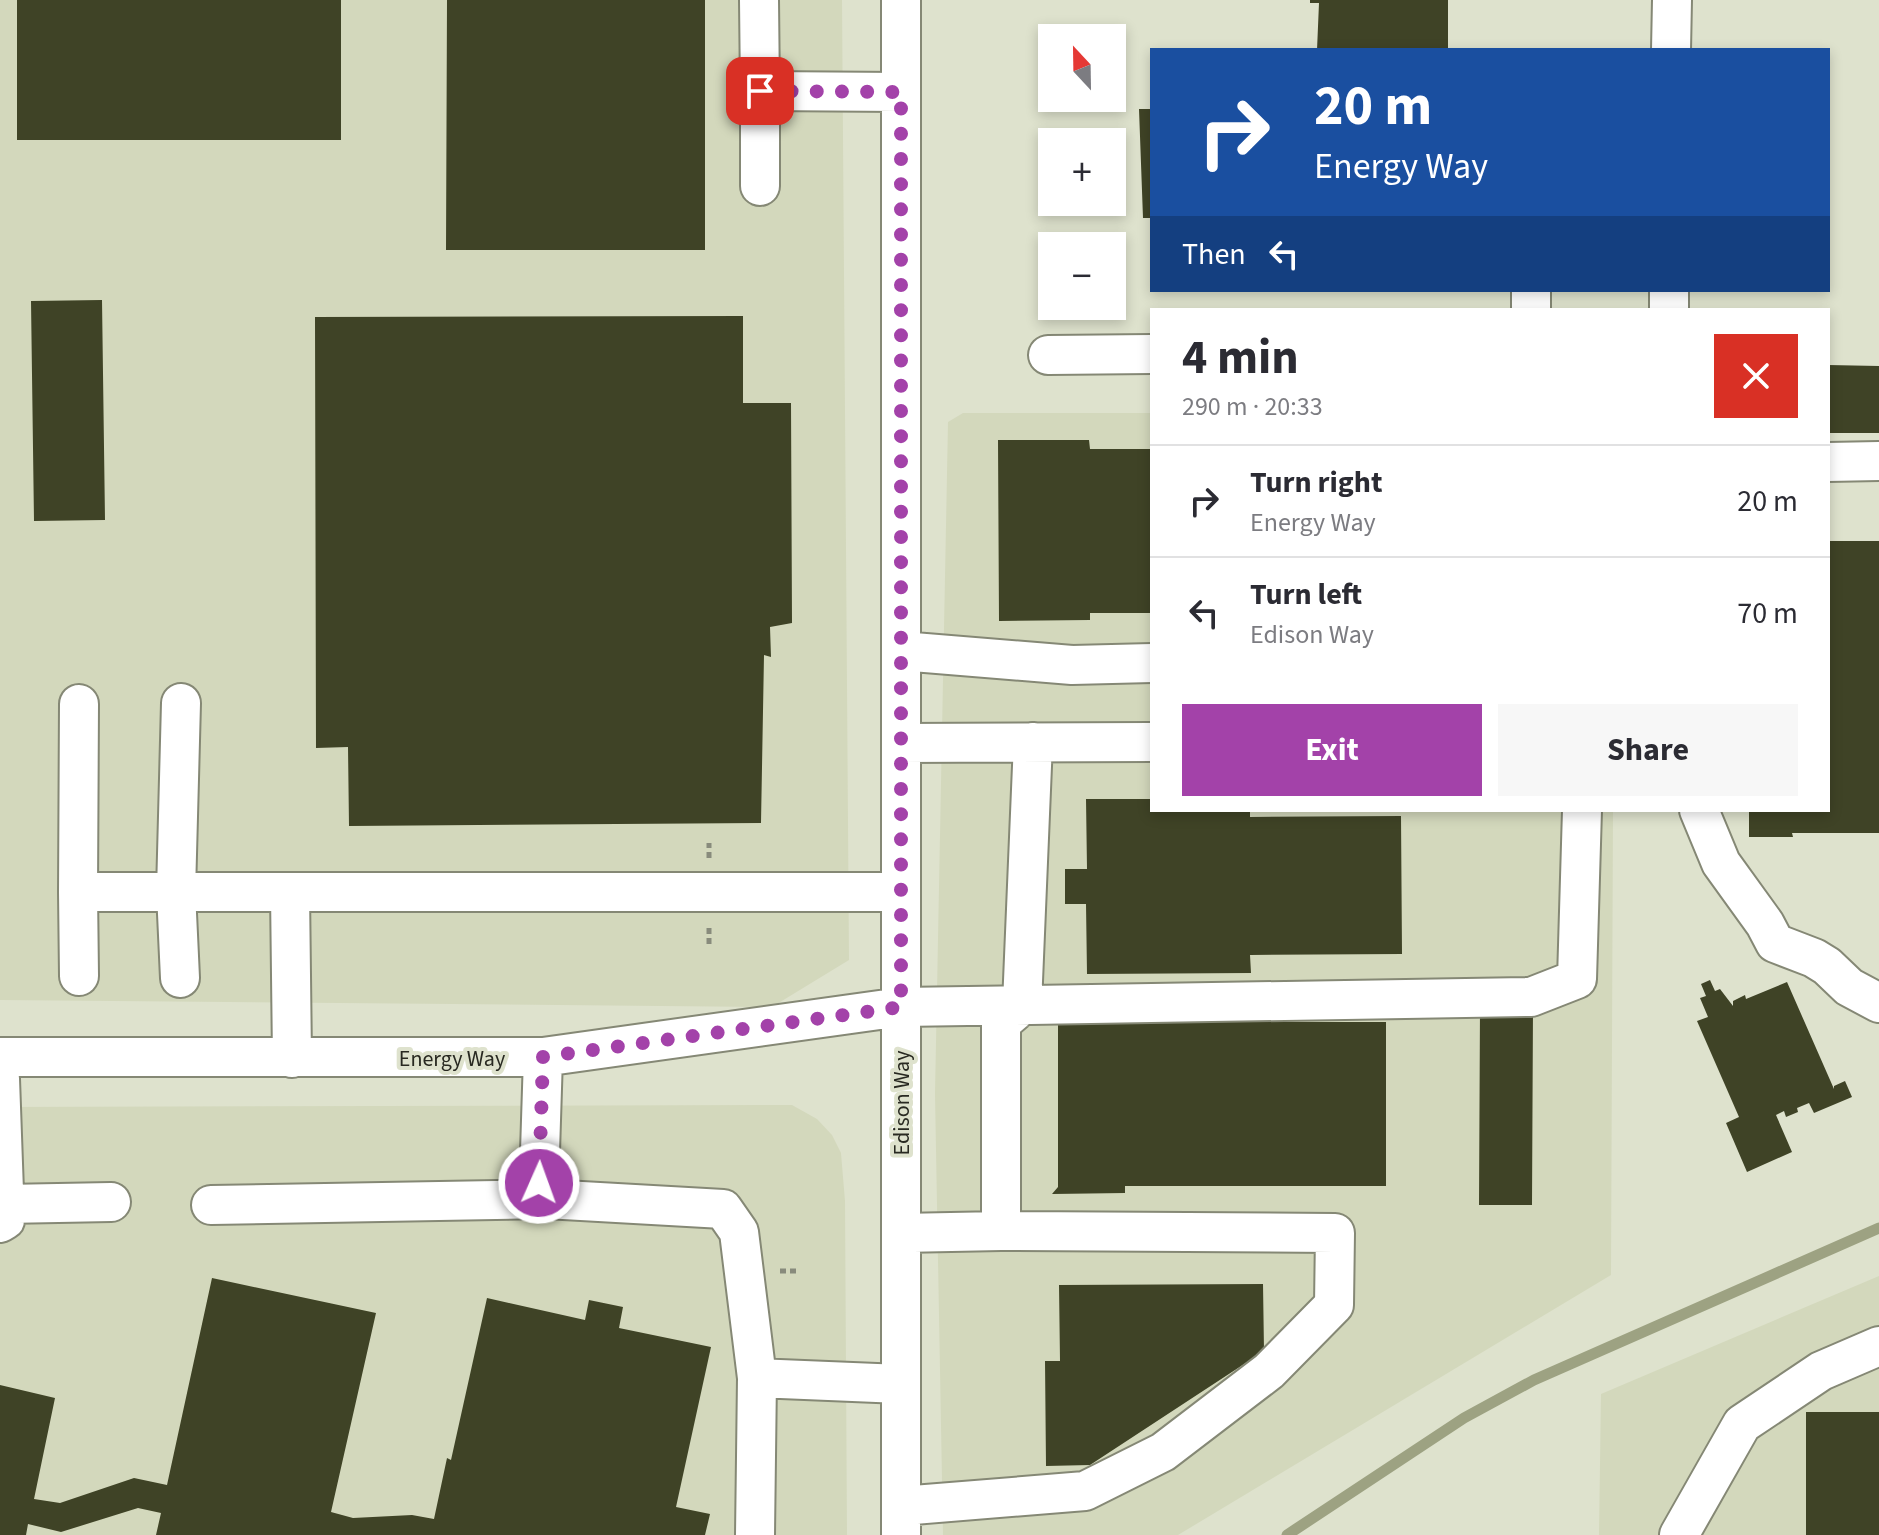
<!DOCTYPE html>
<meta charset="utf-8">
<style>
:root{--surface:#fff;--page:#f7f7f7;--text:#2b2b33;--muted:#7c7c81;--line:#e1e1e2;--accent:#a342a9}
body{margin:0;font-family:"Source Sans 3",sans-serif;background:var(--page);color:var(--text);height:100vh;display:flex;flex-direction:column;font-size:30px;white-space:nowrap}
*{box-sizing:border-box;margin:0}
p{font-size:26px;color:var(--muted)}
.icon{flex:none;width:44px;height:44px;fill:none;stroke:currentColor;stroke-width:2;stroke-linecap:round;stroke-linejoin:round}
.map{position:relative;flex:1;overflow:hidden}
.side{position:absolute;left:1150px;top:308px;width:680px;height:504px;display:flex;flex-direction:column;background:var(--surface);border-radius:0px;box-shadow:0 4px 12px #0003}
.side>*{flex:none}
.banner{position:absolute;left:1150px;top:48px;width:680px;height:244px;border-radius:0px;box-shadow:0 4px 12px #0003;background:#1a4fa0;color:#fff;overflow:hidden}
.needle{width:52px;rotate:338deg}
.controls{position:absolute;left:1038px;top:24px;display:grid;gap:16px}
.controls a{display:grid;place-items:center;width:88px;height:88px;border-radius:0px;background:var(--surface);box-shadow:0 4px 12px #0003;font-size:40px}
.pin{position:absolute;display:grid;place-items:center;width:68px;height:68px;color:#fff;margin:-34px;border-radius:16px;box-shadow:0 4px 12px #0006}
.me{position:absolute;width:88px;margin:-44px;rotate:2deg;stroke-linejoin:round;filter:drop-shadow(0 0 6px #0008)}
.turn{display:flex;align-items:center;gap:28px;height:168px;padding:0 32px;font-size:36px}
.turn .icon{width:104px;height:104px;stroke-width:2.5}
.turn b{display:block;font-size:56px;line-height:68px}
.then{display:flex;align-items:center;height:76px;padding:0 32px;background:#0003;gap:16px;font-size:30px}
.round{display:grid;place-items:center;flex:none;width:84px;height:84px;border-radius:0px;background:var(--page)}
.head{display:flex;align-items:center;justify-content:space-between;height:136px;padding:0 32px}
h1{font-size:48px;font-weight:700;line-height:60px}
.primary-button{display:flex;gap:16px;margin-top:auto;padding:16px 32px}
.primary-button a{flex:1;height:92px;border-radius:0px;background:var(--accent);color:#fff;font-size:32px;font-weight:700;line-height:92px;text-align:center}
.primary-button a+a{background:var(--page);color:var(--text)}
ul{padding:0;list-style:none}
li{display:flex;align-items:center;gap:24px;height:112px;padding:0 32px;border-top:2px solid var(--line)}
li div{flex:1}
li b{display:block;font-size:30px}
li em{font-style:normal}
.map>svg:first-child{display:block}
</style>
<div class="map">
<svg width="1879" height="1535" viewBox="0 0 1879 1535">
<rect width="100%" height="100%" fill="#dee2cd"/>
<!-- built -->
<path fill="#d3d8bc" d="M0,0H842L849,960L772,1007L0,1000Z
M963,413H1152V810H1613L1611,1275L1178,1535H943L935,1094L948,422Z
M792,1105L817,1119L832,1135L841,1153L845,1201L847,1535H0V1107Z
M1879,1276V1535H1599L1601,1394Z"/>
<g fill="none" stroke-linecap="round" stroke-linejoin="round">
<!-- stream -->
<path stroke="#9da282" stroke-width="11" d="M1287,1535L1464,1418L1534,1380L1879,1228"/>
</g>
<!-- building -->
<path fill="#3f4326" d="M17,0H341V140H17Z
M447,0H705V250H446Z
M1310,0H1448V50H1317L1319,3H1310Z
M1139,109H1152V218H1143Z
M102,300L105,520L34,521L31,301Z
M743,316V403H791L792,623L770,627L771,657L764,655L761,823L349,826L348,747L316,748L315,317Z
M1828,365L1879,366V433H1828Z
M998,440H1089L1090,449H1152V613H1090V620L999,621Z
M1828,541H1879V833H1792L1793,837H1749V810H1828Z
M1086,799H1152V810H1250V817L1401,816L1402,954L1250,955L1251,973L1087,974L1086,904H1065V869H1087Z
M1710,980L1715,991L1720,989L1733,1006V1001L1745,995L1746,999L1787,982L1834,1089V1086L1845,1081L1852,1097L1814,1113L1809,1103L1797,1108L1798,1112L1786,1117L1784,1111L1776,1115L1792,1152L1747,1172L1726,1123L1739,1117L1697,1021L1708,1017L1700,998L1706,996L1701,984Z
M1480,1007L1533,1008L1532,1205H1479Z
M1058,1022H1386V1186H1125V1193L1052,1194L1058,1187Z
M212,1278L376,1313L331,1512L353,1518L412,1515L434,1519L447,1458L451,1460L487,1298L585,1320L589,1300L623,1307L619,1328L711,1347L676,1507L710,1514L705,1535H156L161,1513L138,1508L61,1532L28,1524L26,1535H0V1385L55,1398L34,1499L60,1503L134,1478L167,1485Z
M1263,1284L1264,1351L1090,1465L1046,1466L1045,1361H1060L1059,1285Z
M1806,1412H1879V1535H1806Z"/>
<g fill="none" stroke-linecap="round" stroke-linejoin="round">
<defs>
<path id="minor" d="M759,0L760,91
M901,0V1535
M1671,50L1672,0
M760,186V91L901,92
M1531,290V310
M1669,290V310
M1048,355L1152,354
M1828,462L1879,461
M901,651L1072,665L1152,663
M79,704L78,892H901
M901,743L1152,742
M1699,810L1721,863L1765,924L1775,943L1814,958L1827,966L1849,987L1879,1003
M78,892L79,976
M290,892L292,1058
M180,978L176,892L181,703
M0,1057H543L901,1007L1531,997L1577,979L1582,810
M543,1057L539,1183L546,1199L723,1209L739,1232L757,1378
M0,1079L5,1220L0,1223
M5,1204L111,1202
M211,1205L546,1199
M901,1233L1001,1231V1023L1022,1005L1033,742
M901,1506L1085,1491L1163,1452L1269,1371L1334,1305L1335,1233L1001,1231
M755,1535L757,1378L901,1384
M1679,1535L1742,1424L1821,1371L1879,1346"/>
</defs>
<!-- minor casing -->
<use href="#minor" stroke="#858875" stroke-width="42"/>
<!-- path -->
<path stroke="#888b7c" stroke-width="5" stroke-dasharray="6 4" stroke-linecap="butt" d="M709,858V843
M709,928V948
M780,1271H800"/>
<!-- minor -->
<use href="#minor" stroke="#fff" stroke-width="38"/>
</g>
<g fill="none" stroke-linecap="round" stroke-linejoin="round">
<!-- route -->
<path stroke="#a342a9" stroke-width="14" stroke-dasharray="0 25.2" d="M539,1183L543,1057L901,1007V92L760,91"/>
</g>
<g text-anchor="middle" stroke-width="8" stroke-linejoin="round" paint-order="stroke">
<!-- street labels -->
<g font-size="22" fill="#282921" stroke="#dee2cd">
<text x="452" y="1066">Energy Way</text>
<text transform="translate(901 1103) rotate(-90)" y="8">Edison Way</text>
</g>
</g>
</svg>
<div class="controls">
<a><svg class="needle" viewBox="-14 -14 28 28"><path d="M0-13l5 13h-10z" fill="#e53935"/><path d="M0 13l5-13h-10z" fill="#7c7c81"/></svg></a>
<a>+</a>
<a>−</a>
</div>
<div class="pin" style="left:760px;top:91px;background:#d93025"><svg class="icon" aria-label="arrive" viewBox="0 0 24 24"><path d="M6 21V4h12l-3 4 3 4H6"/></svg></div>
<svg class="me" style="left:539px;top:1183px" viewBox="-20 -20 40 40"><circle r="17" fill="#a342a9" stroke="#fff" stroke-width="3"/><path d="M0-11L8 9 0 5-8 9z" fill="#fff"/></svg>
<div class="banner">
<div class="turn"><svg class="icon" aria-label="right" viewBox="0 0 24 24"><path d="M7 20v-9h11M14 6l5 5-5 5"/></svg><div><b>20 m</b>Energy Way</div></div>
<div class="then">Then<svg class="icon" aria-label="left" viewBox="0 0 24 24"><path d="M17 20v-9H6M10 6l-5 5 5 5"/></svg></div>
</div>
<section class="side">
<div class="head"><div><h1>4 min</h1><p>290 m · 20:33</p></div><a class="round" style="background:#d93025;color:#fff"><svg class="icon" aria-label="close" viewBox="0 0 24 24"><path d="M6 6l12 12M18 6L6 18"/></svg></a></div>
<ul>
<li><svg class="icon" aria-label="right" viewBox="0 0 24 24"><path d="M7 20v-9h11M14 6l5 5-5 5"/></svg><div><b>Turn right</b><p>Energy Way</p></div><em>20 m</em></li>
<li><svg class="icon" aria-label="left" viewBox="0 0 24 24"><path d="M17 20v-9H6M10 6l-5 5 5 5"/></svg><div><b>Turn left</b><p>Edison Way</p></div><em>70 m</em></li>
</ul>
<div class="primary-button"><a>Exit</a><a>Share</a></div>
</section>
</div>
